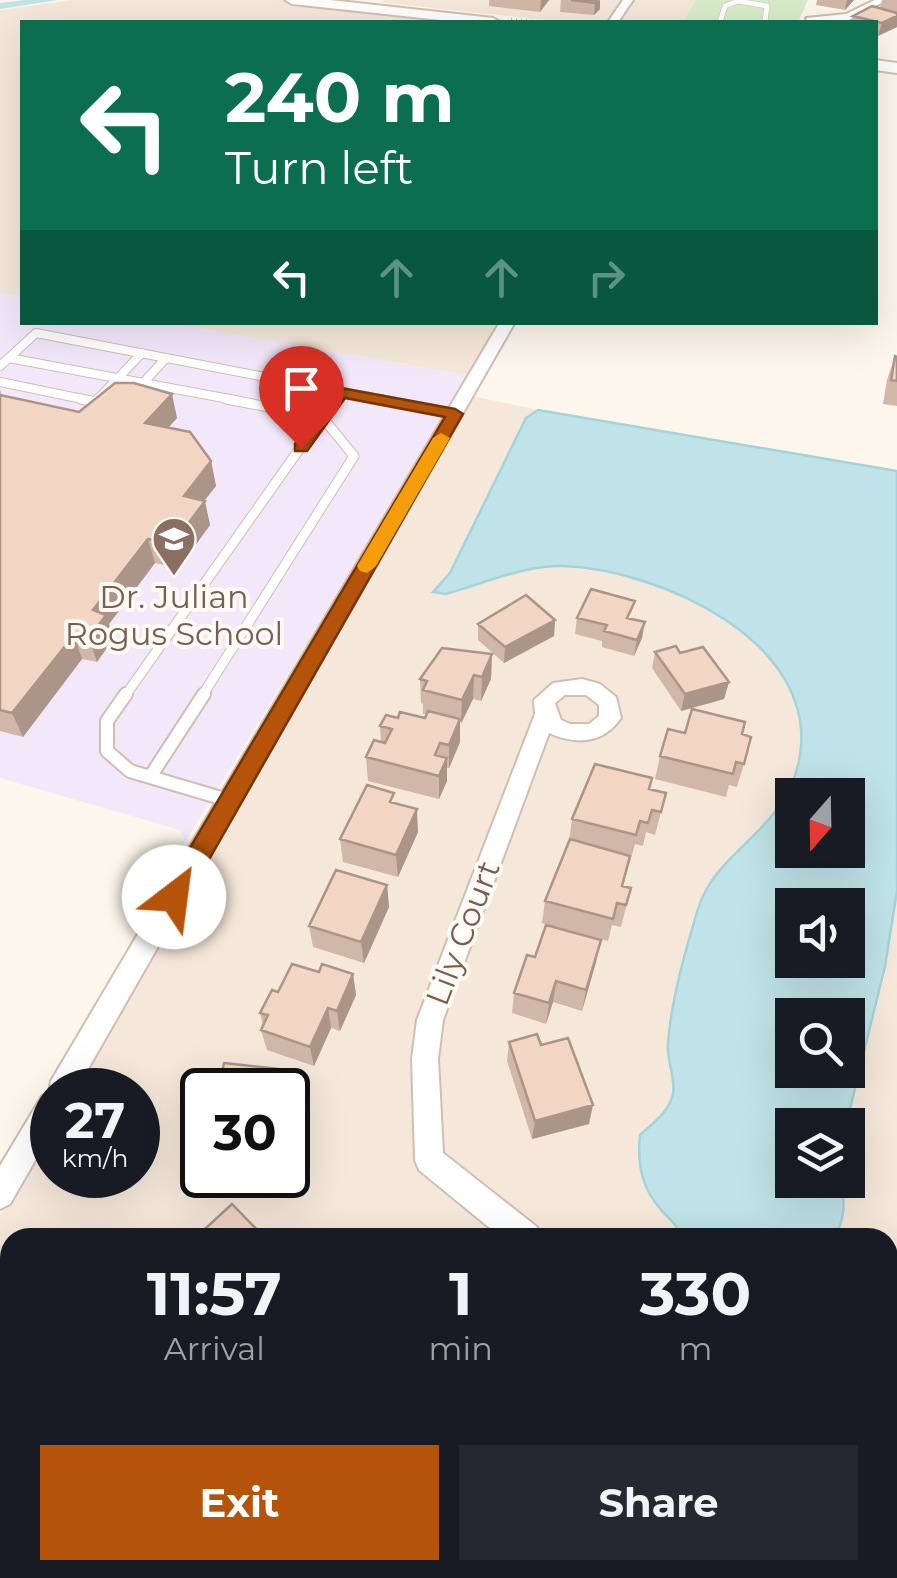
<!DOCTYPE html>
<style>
:root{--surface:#171b24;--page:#242831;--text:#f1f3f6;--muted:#9ea1a6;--accent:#b45309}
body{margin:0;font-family:Montserrat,sans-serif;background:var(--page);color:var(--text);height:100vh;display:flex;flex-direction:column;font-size:38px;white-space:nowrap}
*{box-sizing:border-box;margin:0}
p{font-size:32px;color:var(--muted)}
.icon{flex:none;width:55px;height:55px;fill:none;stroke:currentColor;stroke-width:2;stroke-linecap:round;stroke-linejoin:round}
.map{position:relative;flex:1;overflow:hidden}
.side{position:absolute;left:0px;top:1228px;width:898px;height:352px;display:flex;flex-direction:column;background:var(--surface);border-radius:30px 30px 0 0;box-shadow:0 10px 40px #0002}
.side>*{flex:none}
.top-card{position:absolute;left:20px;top:20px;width:858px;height:305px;border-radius:0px;box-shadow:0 10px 40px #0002;background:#0b6e4f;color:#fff;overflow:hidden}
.needle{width:65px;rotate:200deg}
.fabs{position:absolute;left:775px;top:778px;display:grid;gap:20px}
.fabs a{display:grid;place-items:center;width:90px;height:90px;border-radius:0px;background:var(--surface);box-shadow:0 10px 40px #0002;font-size:50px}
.speed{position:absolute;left:30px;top:1068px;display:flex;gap:20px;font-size:50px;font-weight:700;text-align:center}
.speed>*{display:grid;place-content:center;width:130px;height:130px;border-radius:50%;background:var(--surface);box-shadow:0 10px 40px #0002;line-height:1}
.speed small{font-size:25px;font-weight:400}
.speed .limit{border:5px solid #111;border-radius:15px;background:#fff;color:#111}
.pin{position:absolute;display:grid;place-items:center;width:85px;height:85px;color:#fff;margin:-102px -42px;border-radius:50% 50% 50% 0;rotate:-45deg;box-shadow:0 0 10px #0007}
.pin .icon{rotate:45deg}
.me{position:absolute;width:110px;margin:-55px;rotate:30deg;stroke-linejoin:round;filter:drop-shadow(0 0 8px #0008)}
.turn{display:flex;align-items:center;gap:35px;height:210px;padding:0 40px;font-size:45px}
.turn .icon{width:130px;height:130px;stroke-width:2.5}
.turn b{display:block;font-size:70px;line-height:85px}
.lanes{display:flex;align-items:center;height:95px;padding:0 40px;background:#0003;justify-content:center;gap:50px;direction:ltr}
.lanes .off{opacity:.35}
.eta{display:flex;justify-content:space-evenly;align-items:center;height:170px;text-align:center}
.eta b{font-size:60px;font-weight:700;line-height:70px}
.primary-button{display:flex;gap:20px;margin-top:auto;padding:20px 40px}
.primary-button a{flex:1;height:115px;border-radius:0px;background:var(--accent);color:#fff;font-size:40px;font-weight:700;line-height:115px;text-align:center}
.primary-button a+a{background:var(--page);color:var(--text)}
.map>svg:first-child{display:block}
</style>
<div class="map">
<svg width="897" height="1578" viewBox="0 0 897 1578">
<rect width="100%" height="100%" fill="#fdf6ec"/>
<!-- residential -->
<path fill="#f5e8da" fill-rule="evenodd" d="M73,0H278L482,22H22V297L0,293V10Z
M385,0H697L683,22H563L379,2Z
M169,323H503L472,376Z
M472,396L897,486V1578H257L239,1570H888V1238H10V1469L0,1465V1215L52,1124V1175H138V1090H72ZM792,795H848V850H792ZM792,905H848V960H792ZM792,1015H848V1070H792ZM202,1090H288V1175H202ZM792,1125H848V1180H792Z"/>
<!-- education -->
<path fill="#f3e8fa" d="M0,293L22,297V322L169,323L472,376L185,842L180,830L0,778Z"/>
<!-- green -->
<path fill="#d8ecc9" d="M696,0H808L798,22H683Z"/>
<!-- water -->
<path fill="#bfe3e8" stroke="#a5d3da" stroke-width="2.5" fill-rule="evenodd" d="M538,410L897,471V891L885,966L846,1125H792V1180H841C844,1199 847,1223 832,1237H681C677,1224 671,1221 662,1211C642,1189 637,1165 640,1135C653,1123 669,1112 673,1094C676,1078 666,1059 668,1042C672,997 685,952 698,909C716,849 784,833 799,761C823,642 658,569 563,566C523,565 484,584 445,594L433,592L450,573L526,418ZM792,795H848V850H792ZM792,905H848V960H792ZM792,1015H848V1070H792Z"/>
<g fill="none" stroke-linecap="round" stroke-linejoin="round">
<!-- stream -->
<path stroke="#a5d3da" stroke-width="10" d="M635,1578L636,1570"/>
<!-- canal -->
<path fill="#bfe3e8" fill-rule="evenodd" d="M25,0H58L0,9V3Z"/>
<defs>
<path id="lane-far3" d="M720,22L725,6L738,1L767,6L765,22"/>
<path id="lane-far2" d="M9,358L240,401
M0,366L36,333L390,401
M0,382L92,401
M144,382L166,358
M96,401L142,353
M296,401L308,386
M334,401L341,392"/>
<path id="lane-far1" d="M81,399L95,402L98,399
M377,399L455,414
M289,411L298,399
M125,696L322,417L226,399
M202,696L354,456L322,417L336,399"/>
<path id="lane" d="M126,694L107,721V751L130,771L231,801
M150,777L204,694"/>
<path id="street" d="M623,0H633L618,22H608Z
M875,0H887L845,22H808L806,18L846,14Z
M500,322H515L76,1090H52V1131L10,1204L0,1209V1166L42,1096L49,1093L51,1081Z
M582,679L600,684L616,697L621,718C603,744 576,745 549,733L443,1020L438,1059L443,1153L537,1227L541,1238H502L419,1170L415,1160L412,1059L417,1020L535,714L534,700L553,683ZM565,695H586L599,705V716L589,724H570L561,720L555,703Z
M888,1363L897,1366V1398L888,1395Z
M0,1467L10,1471V1505L0,1501Z
M176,1570H226L230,1578H180Z"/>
<path id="secondary" d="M285,0H330L493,18L500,22H459L292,4Z
M875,60L897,63V73L875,70Z"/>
</defs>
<!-- lane-far3 casing -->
<use href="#lane-far3" stroke="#d1beb0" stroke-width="6"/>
<!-- lane-far2 casing -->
<use href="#lane-far2" stroke="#d1beb0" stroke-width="10"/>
<!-- lane-far1 casing -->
<use href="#lane-far1" stroke="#d1beb0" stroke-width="11"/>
<!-- lane casing -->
<use href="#lane" stroke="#d1beb0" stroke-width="16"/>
<!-- street casing -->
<use href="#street" stroke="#d1beb0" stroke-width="4"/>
<!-- secondary casing -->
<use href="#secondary" stroke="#d6c0b0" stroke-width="4"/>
<!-- path -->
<path stroke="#d9b8a5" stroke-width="2.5" stroke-dasharray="1 4" stroke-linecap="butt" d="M511,19L547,22"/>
<!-- lane-far3 -->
<use href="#lane-far3" stroke="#fff" stroke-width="5"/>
<!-- lane-far2 -->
<use href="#lane-far2" stroke="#fff" stroke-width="8"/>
<!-- lane-far1 -->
<use href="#lane-far1" stroke="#fff" stroke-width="9"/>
<!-- lane -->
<use href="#lane" stroke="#fff" stroke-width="12"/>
<!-- street -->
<use href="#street" fill="#fff" fill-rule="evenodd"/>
<!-- secondary -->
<use href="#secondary" fill="#fff" fill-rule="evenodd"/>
</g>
<!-- wall -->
<path fill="#d1b7a8" d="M489,0H549L540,12L489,6Z
M561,0H600V9L594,15L560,12Z
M817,0H854L845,10L816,5Z
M882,0H897V27L878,36L875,35V22H851L853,16L880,8Z
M895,356L897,357V406L883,404L887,380Z
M0,389L2,396L79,412L177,418L168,427L211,461L216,486L204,501L210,525L179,568L155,563L109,624L113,639L97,662L82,659L23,737L0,731Z
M577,618L631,619L642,638L634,656L602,647V641L575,634Z
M555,620L554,636L504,663L478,640V624Z
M655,652L680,653L729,682L724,699L681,711L652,668Z
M492,654L491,679L481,701L473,699L460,723V742L449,768H447V781L439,799L368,781L366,757L381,742L380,726L398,718H425L426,714H423V704L421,703L420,679Z
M685,733L742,734L744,764L737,787L729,785L726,797L655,779L660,756Z
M666,793L655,835L646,832L643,846L635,844L623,886L631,888L621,927L612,925L608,941L542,923L545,901L569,842L572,819Z
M395,803L418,832L398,877L343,862L340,839Z
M387,885L389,907L364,963L313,947L309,926Z
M535,957L596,962L582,1011L553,1002L546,1024L512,1013L514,993Z
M319,972L353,974L356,995L340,1031L331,1028L314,1066L267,1050L261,1030L263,1025L260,1013L278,992Z
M509,1042L541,1045L589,1124L532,1139L507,1061Z
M824,1570H873L872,1578H845Z"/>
<!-- shaded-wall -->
<path fill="#aa9588" d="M541,0H549L540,12L541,1Z
M600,0V9L594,15L595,3Z
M847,0H854L845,10Z
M897,16V27L878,36L882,23Z
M172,394L177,418L151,447L145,423Z
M211,461L216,486L189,520L184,496Z
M205,501L210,525L179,568L173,544Z
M148,539L155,563L109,624L113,639L97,662L89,638L93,610Z
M555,620L554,636L504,663L505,647Z
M645,622L642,638L634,656L637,640Z
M74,635L82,659L23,737L12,713Z
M492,654L491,679L481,701L482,677Z
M474,675L473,699L461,724L462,700Z
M729,682L724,699L681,711L685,694Z
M460,719V742L449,768V745Z
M447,758V781L439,799V776Z
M417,809L418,832L398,877L396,855Z
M387,885L389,907L364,963L361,942Z
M601,940L596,962L582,1011L586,990Z
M353,974L356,995L340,1031L337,1011Z
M556,981L553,1002L546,1024L549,1003Z
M328,1008L331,1028L314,1066L310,1047Z
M289,1070L294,1089L288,1119V1090H285Z
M593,1105L589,1124L532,1139L535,1121Z"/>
<!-- building -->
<path fill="#f3d5c3" stroke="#aa9588" stroke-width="2.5" d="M571,0H597L595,3Z
M872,6L897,13V16L882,23L853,16Z
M895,356L897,357V381L891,380Z
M115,383H134L172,394L145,423L190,432L211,461L184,496L205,501L173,544L148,539L93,610L106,615L89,638L74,635L12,713L0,710V395L79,412Z
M591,589L635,601L627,618L645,622L637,640L604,631L607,625L577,618Z
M526,595L555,620L505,647L478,624Z
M676,646L680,653L703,647L729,682L685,694L655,652Z
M442,648L492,654L482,677L474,675L462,700L423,690L427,681L420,679Z
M692,709L745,722L742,734L751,737L744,764L736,762L733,774L660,756L668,729L685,733Z
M428,711L460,719L449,745L440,743L435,755L447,758L439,776L366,757L374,740L385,743L392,729L380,726L386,715L398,718L400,712L425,718Z
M595,764L652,778L649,789L666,793L661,812L652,810L648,823L640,821L636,835L572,819Z
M367,785L394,793L390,802L417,809L396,855L340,839Z
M570,839L630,856L622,886L631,888L626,905L617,903L613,919L545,901Z
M336,870L387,885L361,942L309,926Z
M546,925L601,940L586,990L556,981L549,1003L514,993L527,955L535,957Z
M292,964L319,972L322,964L353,974L337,1011L328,1008L310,1047L261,1030L268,1015L260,1013L272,990L278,992Z
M537,1034L541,1045L568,1038L593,1105L535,1121L509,1042Z
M224,1063L289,1070L285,1090H218Z
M232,1204L265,1238H195Z
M852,1570H873L872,1578Z"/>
<!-- route -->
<path fill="#b45309" stroke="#753606" stroke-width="2.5" d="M341,388L455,409L463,414L183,905L174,908L165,905L162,897L165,890L445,417L345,398L307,451H295V444L335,389Z"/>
<!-- slow -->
<path fill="#f59e0b" d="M441,433L450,438L376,566L367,573L360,571L357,566L433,438Z"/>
<!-- icons -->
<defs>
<symbol id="school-pin" viewBox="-11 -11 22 30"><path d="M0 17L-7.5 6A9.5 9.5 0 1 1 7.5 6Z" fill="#8d6e63" stroke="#fffaf3"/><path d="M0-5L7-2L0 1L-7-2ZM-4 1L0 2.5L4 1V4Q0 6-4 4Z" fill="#fff"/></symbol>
</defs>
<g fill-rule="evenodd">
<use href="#school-pin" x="149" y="514" width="50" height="68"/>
</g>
<g text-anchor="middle" stroke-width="8" stroke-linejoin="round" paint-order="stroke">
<!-- education labels -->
<g font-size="32" fill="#785e54" stroke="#fffaf3">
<text x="174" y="608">Dr. Julian<tspan x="174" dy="37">Rogus School</tspan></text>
</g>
<!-- street labels -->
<g font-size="32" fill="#7a5c4d" stroke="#fffaf3">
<text transform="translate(463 933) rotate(-69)" y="11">Lily Court</text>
</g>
</g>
</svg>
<div class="fabs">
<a><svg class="needle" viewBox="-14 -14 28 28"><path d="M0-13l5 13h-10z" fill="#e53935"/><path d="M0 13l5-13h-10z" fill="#9ea1a6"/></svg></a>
<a><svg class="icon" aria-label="sound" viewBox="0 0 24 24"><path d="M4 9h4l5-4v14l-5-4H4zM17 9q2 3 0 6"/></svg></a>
<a><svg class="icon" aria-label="search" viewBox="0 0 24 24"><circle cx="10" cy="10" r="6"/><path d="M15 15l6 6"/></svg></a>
<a><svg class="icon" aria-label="layers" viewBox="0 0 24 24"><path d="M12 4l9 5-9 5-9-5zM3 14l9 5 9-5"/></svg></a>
</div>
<div class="speed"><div>27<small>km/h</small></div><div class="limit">30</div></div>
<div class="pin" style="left:301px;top:448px;background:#d93025"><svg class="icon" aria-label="arrive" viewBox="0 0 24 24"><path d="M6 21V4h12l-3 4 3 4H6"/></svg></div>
<svg class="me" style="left:174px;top:897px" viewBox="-20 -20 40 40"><circle r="19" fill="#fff"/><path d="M0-13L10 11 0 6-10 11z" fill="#b45309"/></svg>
<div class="top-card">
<div class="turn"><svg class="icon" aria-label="left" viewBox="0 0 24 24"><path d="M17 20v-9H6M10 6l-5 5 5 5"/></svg><div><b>240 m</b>Turn left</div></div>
<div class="lanes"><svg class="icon" aria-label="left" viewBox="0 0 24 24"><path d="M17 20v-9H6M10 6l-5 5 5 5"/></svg><svg class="icon off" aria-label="ahead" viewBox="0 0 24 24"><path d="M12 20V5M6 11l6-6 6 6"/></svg><svg class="icon off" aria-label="ahead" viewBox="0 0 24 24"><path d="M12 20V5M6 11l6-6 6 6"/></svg><svg class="icon off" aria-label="right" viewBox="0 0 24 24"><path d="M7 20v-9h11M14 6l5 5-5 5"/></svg></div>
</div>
<section class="side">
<div class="eta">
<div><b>11:57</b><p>Arrival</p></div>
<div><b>1</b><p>min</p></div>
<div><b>330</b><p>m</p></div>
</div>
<div class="primary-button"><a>Exit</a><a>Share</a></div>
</section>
</div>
